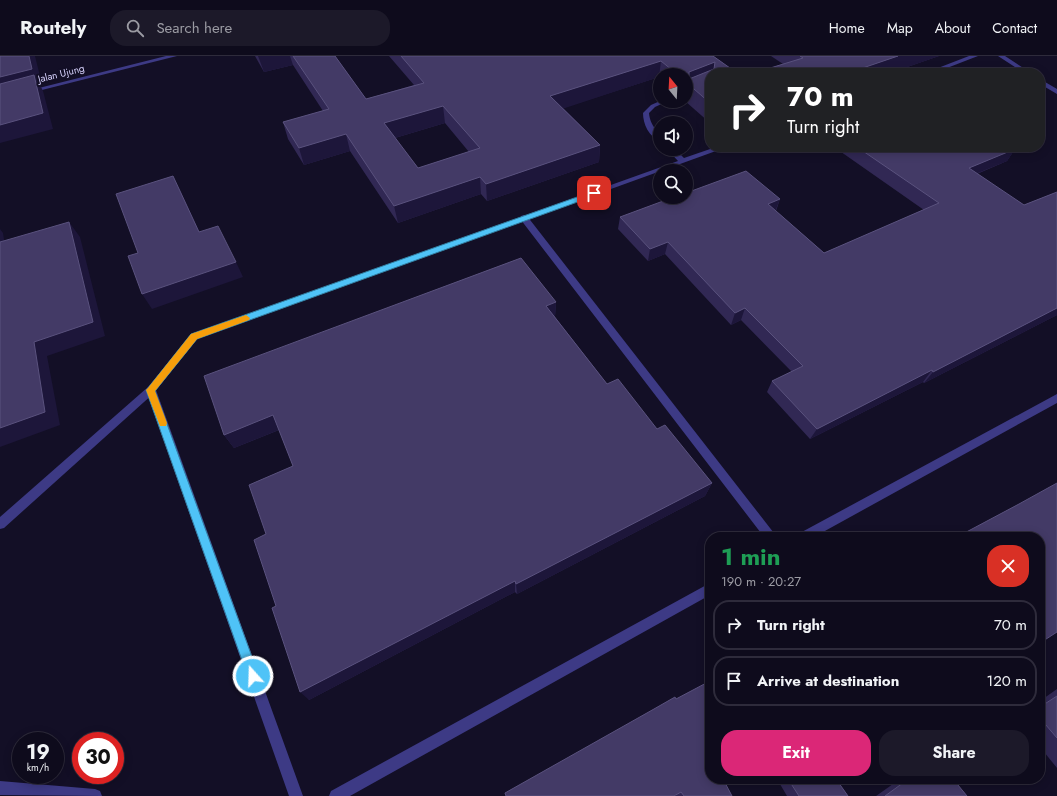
<!DOCTYPE html>
<meta charset="utf-8">
<style>
:root{--surface:#0e0b1c;--page:#1c1929;--text:#f1f3f6;--muted:#9b9ba3;--line:#2e2b3b;--accent:#db2777}
body{margin:0;font-family:Jost,sans-serif;background:var(--page);color:var(--text);height:100vh;display:flex;flex-direction:column;font-size:15px;white-space:nowrap}
*{box-sizing:border-box;margin:0}
p{font-size:13px;color:var(--muted)}
.icon{flex:none;width:22px;height:22px;fill:none;stroke:currentColor;stroke-width:2;stroke-linecap:round;stroke-linejoin:round}
.map{position:relative;flex:1;overflow:hidden}
.details{position:absolute;left:705px;top:476px;width:340px;height:252px;display:flex;flex-direction:column;background:var(--surface);border-radius:16px;box-shadow:0 2px 10px #0003,0 0 0 1px var(--line)}
.details>*{flex:none}
.top-card{position:absolute;left:705px;top:12px;width:340px;height:84px;border-radius:16px;box-shadow:0 2px 10px #0003,0 0 0 1px var(--line);background:#202124;color:#fff;overflow:hidden}
.needle{width:26px;rotate:342deg}
.tools{position:absolute;left:653px;top:12px;display:grid;gap:8px}
.tools a{display:grid;place-items:center;width:40px;height:40px;border-radius:50%;background:var(--surface);box-shadow:0 2px 10px #0003,0 0 0 1px var(--line);font-size:20px}
.speed{position:absolute;left:12px;top:676px;display:flex;gap:8px;font-size:20px;font-weight:700;text-align:center}
.speed>*{display:grid;place-content:center;width:52px;height:52px;border-radius:50%;background:var(--surface);box-shadow:0 2px 10px #0003,0 0 0 1px var(--line);line-height:1}
.speed small{font-size:10px;font-weight:400}
.speed .limit{border:6px solid #d22;background:#fff;color:#111}
.pin{position:absolute;display:grid;place-items:center;width:34px;height:34px;color:#fff;margin:-17px;border-radius:8px;box-shadow:0 2px 6px #0006}
.me{position:absolute;width:44px;margin:-22px;rotate:340deg;stroke-linejoin:round;filter:drop-shadow(0 0 3px #0008)}
.turn{display:flex;align-items:center;gap:14px;height:84px;padding:0 16px;font-size:18px}
.turn .icon{width:52px;height:52px;stroke-width:2.5}
.turn b{display:block;font-size:28px;line-height:34px}
.round{display:grid;place-items:center;flex:none;width:42px;height:42px;border-radius:16px;background:var(--page)}
.overview{display:flex;align-items:center;justify-content:space-between;height:68px;padding:0 16px}
h1{font-size:24px;font-weight:700;line-height:30px;color:#1e9e55}
.action{display:flex;gap:8px;margin-top:auto;padding:8px 16px}
.action a{flex:1;height:46px;border-radius:16px;background:var(--accent);color:#fff;font-size:16px;font-weight:700;line-height:46px;text-align:center}
.action a+a{background:var(--page);color:var(--text)}
ul{padding:0;list-style:none}
li{display:flex;align-items:center;gap:12px;height:50px;margin:0 8px 6px;padding:0 8px;border:2px solid var(--line);border-radius:16px}
li div{flex:1}
li b{display:block;font-size:15px}
li em{font-style:normal}
header{display:flex;align-items:center;gap:24px;box-sizing:border-box;height:56px;padding:0 20px;background:var(--surface);border-bottom:1px solid var(--line)}
header strong{font-size:19px}
nav{display:flex;gap:22px;margin-inline-start:auto;font-size:14px}
.search{width:280px;height:36px;background:var(--page);display:flex;align-items:center;gap:10px;box-sizing:border-box;padding:0 14px;border-radius:16px;color:var(--muted);font-size:15px}
.map>svg:first-child{display:block}
</style>
<header>
<strong>Routely</strong>
<div class="search"><svg class="icon" aria-label="search" viewBox="0 0 24 24"><circle cx="10" cy="10" r="6"/><path d="M15 15l6 6"/></svg>Search here</div>
<nav><a>Home</a><a>Map</a><a>About</a><a>Contact</a></nav>
</header>
<div class="map">
<svg width="1057" height="740" viewBox="0 0 1057 740">
<rect width="100%" height="100%" fill="#130f26"/>
<g fill="none" stroke-linecap="round" stroke-linejoin="round">
<!-- service -->
<path fill="#3d3a85" fill-rule="evenodd" d="M166,0H177L30,37L27,35Z
M969,0H978L934,17H925Z
M998,0H1005L1031,17H1024Z
M1040,23L1057,33V38L1040,28Z
M660,45H668L655,51L649,57C650,71 660,75 660,85C649,81 643,68 643,57L651,49Z
M716,91H727L197,283L154,337L4,472L0,473V461L148,331L191,279L678,105L667,93H675L684,102Z"/>
<!-- minor -->
<path fill="#3d3a85" fill-rule="evenodd" d="M524,159L527,160L777,481H764L521,164V160Z
M151,330L154,331L156,334L303,740H289L146,334L148,331Z
M1057,338V347L814,481H798L800,477Z
M710,527V539L350,740H329L331,735Z
M0,725L95,733L100,735L102,740L0,739Z"/>
</g>
<!-- wall -->
<path fill="#312854" fill-rule="evenodd" d="M255,0H335L366,43L414,29L389,0H713L737,17H710V67L685,45H686V19H660V23L659,21L563,52L600,89L599,106L487,145L481,138L398,167L350,95L304,109L288,83L283,66L323,55L293,9L264,16ZM445,67L469,96L418,112L395,82Z
M771,0H939L890,17H754L783,8Z
M834,91H1012L1015,93L1007,105L977,118L1024,149L1057,136V259L924,327L923,326L810,383L767,336L772,325L792,316L741,264L731,269L665,198L648,205L618,173L620,161L780,143L776,155L824,197L924,154Z
M556,246L555,261L607,328L657,373L712,427L705,440L517,538L515,536L309,644L276,550L266,478L293,410L279,374L234,392L224,379Z
M1057,633V712L1040,691V645Z
M710,723L732,740H676V739L674,740H506L505,737Z
M777,723H836L848,740H787Z
M889,723H953L967,740H876L893,728Z"/>
<!-- shaded-wall -->
<path fill="#1d163a" d="M29,0H35L42,28L40,29L43,35L53,73L0,87V21Z
M258,0H290L293,9L264,16Z
M898,0H939L890,17H848Z
M661,5L659,21L550,57V40Z
M715,6L713,17L687,27L689,16Z
M443,50L445,67L388,84L384,67Z
M346,78L350,95L304,109L299,92Z
M600,89L599,106L487,145L486,128Z
M1015,93L1007,105L961,124L969,112Z
M173,120L181,136L207,192L199,176Z
M480,121L481,138L398,167L394,150Z
M780,143L775,156L768,148Z
M69,166L80,181L105,280L47,300L60,369L0,391V372L34,286Z
M0,173L3,177L7,203L0,195Z
M668,186L665,198L648,205L650,193Z
M236,206L243,221L152,253L142,238Z
M556,246L555,261L546,250Z
M745,252L741,264L731,269L735,257Z
M1057,252V259L924,327L933,316Z
M932,314L923,326L810,383L817,373Z
M273,359L281,373L234,392L224,379Z
M712,427L705,440L517,538L516,528Z
M515,525V536L309,644L300,636Z"/>
<!-- building -->
<path fill="#433a66" stroke="#5a527e" fill-rule="evenodd" d="M0,0H29L32,13L0,21Z
M293,0H335L366,43L424,27L401,0H713L737,17H710V47L686,26V19H678L661,5L550,40L600,89L486,128L480,121L394,150L346,78L299,92L283,66L329,53ZM715,6L714,13L689,23V16ZM443,50L480,92L418,112L384,67Z
M800,0H898L848,17H754L803,2Z
M34,19L43,57L0,69V28Z
M857,91H1012L1015,93L969,112L1024,149L1057,136V252L933,316L932,314L817,373L772,325L803,310L745,252L735,257L668,186L650,193L620,161L674,141H686V137L746,115L780,143L768,148L824,197L939,147Z
M173,120L199,176L218,170L236,206L142,238L128,200L138,197L116,138Z
M69,166L93,266L34,286L45,356L0,372V186Z
M521,202L556,246L546,250L607,328L618,323L657,373L665,369L712,427L516,528L515,525L300,636L272,552L276,550L254,484L266,478L249,429L293,410L273,359L224,379L204,320Z
M1057,427V576L1040,587V481H957L1019,448Z
M710,625V723H723L732,740H684L681,736L674,740H506L505,737L654,653L675,641L676,643Z
M1057,640V682L1040,662V651Z
M788,723H836L848,740H799Z
M906,723H953L967,740H885L907,724Z"/>
<!-- route -->
<path fill="#4fc3f7" stroke="#337fa1" d="M594,135L598,137L597,139L197,283L155,335L259,620L257,624L253,626L249,624L146,334L148,332L191,278Z"/>
<!-- slow -->
<path fill="#f59e0b" d="M246,259L250,262L249,264L197,283L155,335L167,367L166,370H160L146,334L148,332L191,278Z"/>
<g text-anchor="middle" stroke-width="4" stroke-linejoin="round" paint-order="stroke">
<!-- far-street labels -->
<g font-size="10" fill="#d9d4ff" stroke="#130f26">
<text transform="translate(61 17) rotate(-14)" y="4">Jalan Ujung</text>
</g>
</g>
</svg>
<div class="tools">
<a><svg class="needle" viewBox="-14 -14 28 28"><path d="M0-13l5 13h-10z" fill="#e53935"/><path d="M0 13l5-13h-10z" fill="#9b9ba3"/></svg></a>
<a><svg class="icon" aria-label="sound" viewBox="0 0 24 24"><path d="M4 9h4l5-4v14l-5-4H4zM17 9q2 3 0 6"/></svg></a>
<a><svg class="icon" aria-label="search" viewBox="0 0 24 24"><circle cx="10" cy="10" r="6"/><path d="M15 15l6 6"/></svg></a>
</div>
<div class="speed"><div>19<small>km/h</small></div><div class="limit">30</div></div>
<div class="pin" style="left:594px;top:137px;background:#d93025"><svg class="icon" aria-label="arrive" viewBox="0 0 24 24"><path d="M6 21V4h12l-3 4 3 4H6"/></svg></div>
<svg class="me" style="left:253px;top:620px" viewBox="-20 -20 40 40"><circle r="17" fill="#4fc3f7" stroke="#fff" stroke-width="3"/><path d="M0-11L8 9 0 5-8 9z" fill="#fff"/></svg>
<div class="top-card">
<div class="turn"><svg class="icon" aria-label="right" viewBox="0 0 24 24"><path d="M7 20v-9h11M14 6l5 5-5 5"/></svg><div><b>70 m</b>Turn right</div></div>
</div>
<section class="details">
<div class="overview"><div><h1>1 min</h1><p>190 m · 20:27</p></div><a class="round" style="background:#d93025;color:#fff"><svg class="icon" aria-label="close" viewBox="0 0 24 24"><path d="M6 6l12 12M18 6L6 18"/></svg></a></div>
<ul>
<li><svg class="icon" aria-label="right" viewBox="0 0 24 24"><path d="M7 20v-9h11M14 6l5 5-5 5"/></svg><div><b>Turn right</b></div><em>70 m</em></li>
<li><svg class="icon" aria-label="arrive" viewBox="0 0 24 24"><path d="M6 21V4h12l-3 4 3 4H6"/></svg><div><b>Arrive at destination</b></div><em>120 m</em></li>
</ul>
<div class="action"><a>Exit</a><a>Share</a></div>
</section>
</div>
